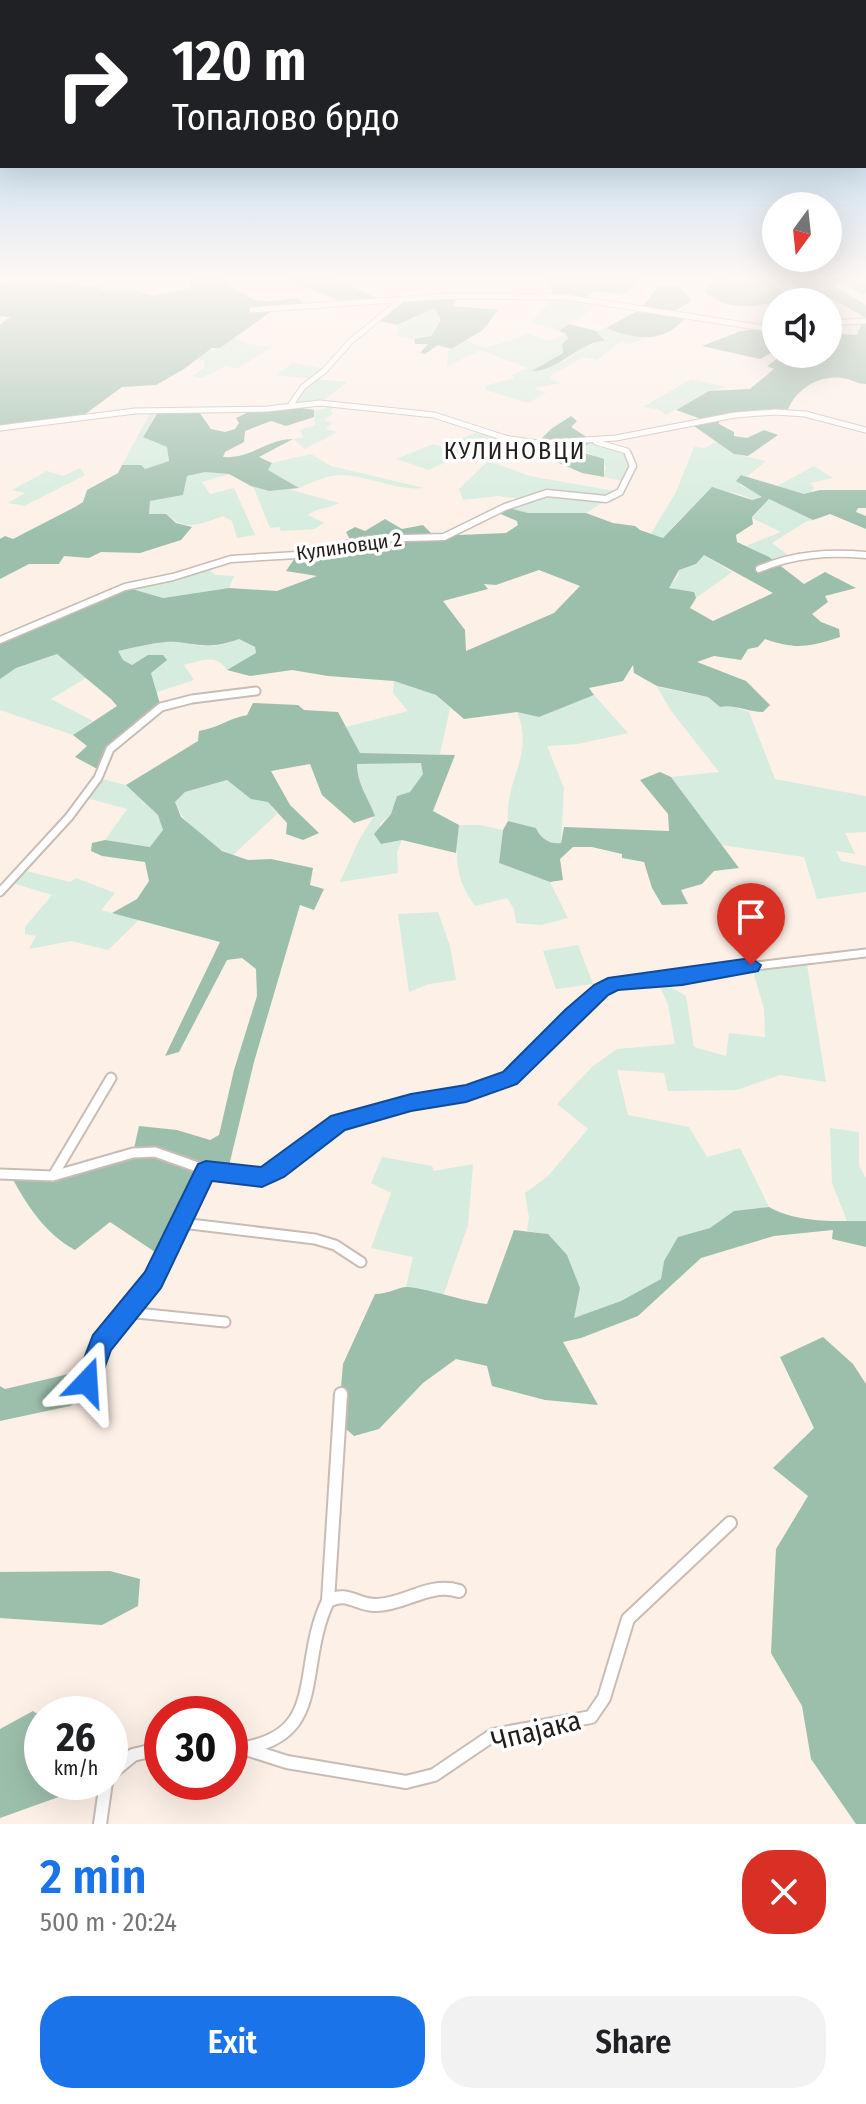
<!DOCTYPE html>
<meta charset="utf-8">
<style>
:root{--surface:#fff;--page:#f2f2f2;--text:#202124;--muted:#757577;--accent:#1a73e8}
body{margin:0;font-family:"Fira Sans Condensed",sans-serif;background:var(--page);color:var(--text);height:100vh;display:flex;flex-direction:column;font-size:30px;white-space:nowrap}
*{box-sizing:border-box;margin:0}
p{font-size:26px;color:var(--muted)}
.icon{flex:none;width:44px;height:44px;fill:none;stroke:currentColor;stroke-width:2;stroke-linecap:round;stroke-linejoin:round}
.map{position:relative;height:1824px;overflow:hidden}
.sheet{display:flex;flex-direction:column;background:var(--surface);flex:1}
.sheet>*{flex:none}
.banner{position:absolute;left:0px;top:0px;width:866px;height:168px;box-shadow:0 8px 32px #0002;background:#202124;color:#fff;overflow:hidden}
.needle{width:52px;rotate:195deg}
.buttons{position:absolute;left:762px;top:192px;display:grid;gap:16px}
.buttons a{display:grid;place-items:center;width:80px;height:80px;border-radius:50%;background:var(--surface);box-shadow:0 8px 32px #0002;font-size:40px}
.speed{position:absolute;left:24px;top:1696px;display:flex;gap:16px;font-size:40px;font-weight:700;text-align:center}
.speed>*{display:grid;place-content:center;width:104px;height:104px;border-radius:50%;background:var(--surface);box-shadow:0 8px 32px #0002;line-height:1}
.speed small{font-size:20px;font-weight:400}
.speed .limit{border:12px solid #d22;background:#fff;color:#111}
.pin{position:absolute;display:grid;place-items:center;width:68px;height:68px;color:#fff;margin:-82px -34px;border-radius:50% 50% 50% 0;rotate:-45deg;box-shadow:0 0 8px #0007}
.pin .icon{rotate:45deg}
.me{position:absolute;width:88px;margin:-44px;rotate:20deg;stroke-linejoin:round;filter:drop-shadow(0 0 6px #0008)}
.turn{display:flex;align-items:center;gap:28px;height:168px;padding:0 40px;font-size:36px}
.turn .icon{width:104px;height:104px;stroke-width:2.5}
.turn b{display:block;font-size:56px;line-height:68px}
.round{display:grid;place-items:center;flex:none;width:84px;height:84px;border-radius:32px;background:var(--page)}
.headline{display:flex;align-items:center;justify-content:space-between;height:136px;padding:0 40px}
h1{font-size:48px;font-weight:600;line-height:60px;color:var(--accent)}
.action{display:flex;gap:16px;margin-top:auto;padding:16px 40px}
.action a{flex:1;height:92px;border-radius:32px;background:var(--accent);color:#fff;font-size:32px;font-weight:600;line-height:92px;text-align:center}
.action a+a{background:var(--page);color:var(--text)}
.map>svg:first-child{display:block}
</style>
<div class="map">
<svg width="866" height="1824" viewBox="0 0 866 1824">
<rect width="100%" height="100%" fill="#fdf0e7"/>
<!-- green -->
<path fill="#d5ecde" d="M555,296L597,302L590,311L559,331L531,322Z
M434,307L441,320L431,336L414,339L395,336L398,332L397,325Z
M606,328L619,333L649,336L630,344L620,342L597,360L583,357L552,375L550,379L561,383L534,388L546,393L528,403L486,390L485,386L514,378L512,375L528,368L480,350L447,367L448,352L466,340L484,348L519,338L526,333L549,341L566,334C567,355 553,362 533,371L565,361L585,347L604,340L596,331Z
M235,338L248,344L272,347L237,369L226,366L202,378L192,376L205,367L204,361L197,359C210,349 221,347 235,338Z
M293,363L326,369L316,379L347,382L320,403L290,406L303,387L313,379L276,375Z
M691,379L727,387L709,391L666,415L657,409L643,407Z
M329,403L337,404L330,411L334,413L324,420L332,423L325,429L338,432L305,449L293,439L303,437L300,430L315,425L314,410L325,409Z
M160,409L143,436L167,447L169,461L145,469L140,465H122L152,410Z
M479,431L505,438C480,453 454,457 429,470L396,459L433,444L443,447Z
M593,441L627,451L633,466L626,482L604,477L606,466L592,454L578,451Z
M715,442L728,447L734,454L766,461L748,476L741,475L740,485L763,496L752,500C714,477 687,512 663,538L651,534L676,492L694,447L705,448Z
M311,454L331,466L424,488C395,491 370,476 342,475C327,475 313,482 299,488L267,470L272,463Z
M488,461L530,476L620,492L586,513H528L505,507L523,499L498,496L463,500L459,489Z
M814,466L833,478L810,483L815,488L811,490L815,493L804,494L777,486Z
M80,468L85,475L24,506L8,503L25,493L12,490L47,471L63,476Z
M205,472L229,474L202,482L210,494L234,488L255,535L237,538L232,521L223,516C201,524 185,532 166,514H148L150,501L183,495L187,476Z
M253,486L269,491L288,489L339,503C328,509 318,507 308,515L324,523L314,529L281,531L279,527L270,528Z
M769,499L813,520L807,521L772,543L789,556L774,562L746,546L781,532L752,518Z
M704,555L732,572L696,598L694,592L668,588L678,576L679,570L696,564Z
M207,567L215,575L234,576L229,588L163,598L125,587Z
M239,639L255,647L256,654L227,670C216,653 201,661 184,665L194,680L157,692L151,673L139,660L132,665L123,660L117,651C130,648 164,640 175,642C208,645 205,651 239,639Z
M57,654L86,678L51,699L93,721L73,735L0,710V679L16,668Z
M394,681L436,695L450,708L440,754L360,753L346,727L408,711L393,693Z
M657,687L708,697L720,707L729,705L749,712L775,779L866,796V832L845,833L855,854L836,851L841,861L866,866V892L817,899L804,857L722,845L671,777L719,772L672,712Z
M594,695L628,733L578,744L547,746L564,788L561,843C549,845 540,838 535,828L508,821C505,778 535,755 517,712L539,717Z
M407,762L422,763L423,774L410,792L397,796L391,814L380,824L381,844L402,840L397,852L398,873L340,882L359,840L374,816C368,797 357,784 356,764Z
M98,778L126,785L159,815L163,830L151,847L105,840L127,809L83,797Z
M227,780L251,799L268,801L277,814L233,855C209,846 184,825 175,802L185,792Z
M459,825H480L503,830L499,863L550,882L568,918L541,925L516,923L514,909L507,898L475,906C455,878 455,859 459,825Z
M18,869L70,882L76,878L115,893L101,910L139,920L108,950L71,941L29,949L36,936L25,934V927L52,895L9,882Z
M438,912L450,946L456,980L429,984L409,992L398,914Z
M578,945L593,984L556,989L543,951Z
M806,959L826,1082L780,1075L737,1090L668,1091L664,1073L617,1070L628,1115L689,1127L707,1157L740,1148L769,1207L734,1211L710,1228L679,1237L664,1261L661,1279L621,1301L573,1319L548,1234L527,1231L529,1218L525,1193L547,1177L588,1129L557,1104L593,1066L617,1049L675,1044L668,1005L657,979L686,996L694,1047L726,1056L729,1033L765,1037L764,1009L752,968Z
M830,1128L859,1132V1166L866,1178V1221H847L832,1183Z
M382,1157L432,1166L434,1171L473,1164L468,1225L443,1296L406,1287L413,1257L371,1248L391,1193L371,1183Z"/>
<!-- forest -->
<path fill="#9cbfab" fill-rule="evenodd" d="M214,277C228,281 234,289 246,296C261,305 281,300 297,298L306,306L299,310L272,311L220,348H212L184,369L156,385L122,387L84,415L0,428V325L10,317L0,316V284L36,282L101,287L103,291H138L153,296L190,288L189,280Z
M280,277H331L381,300L346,303Z
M544,277H637L634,286L624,294L594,291L583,300L555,296Z
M710,277L742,281L764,277C777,289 786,297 804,295L789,278L866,277V293L862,295L843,283L832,285L866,305V318L829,297L823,302C809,302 792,300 778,302C750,306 731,312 706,293L707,286L713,283Z
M658,286H680L692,301L671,313L686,317C663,344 637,340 606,328L641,309Z
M458,296L453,306L498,310L483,330L451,349L438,345L425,354L420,353L428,344H415L414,339L431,336L441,320L434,308L397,325L377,320L403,299Z
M863,321H866V384C857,384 851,379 842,378C817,375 795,390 787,412L719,418V424L734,432V436L747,438L764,430L778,435L748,456L734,454L691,424L704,420L676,410L709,391L750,389L774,369L767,366L784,354H828V339L839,334L857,335Z
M569,324L596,331L605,341C580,341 560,371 532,371L563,353L562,344L568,338L566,334L559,331Z
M755,329L776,330V350L760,359L702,346L741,331Z
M290,406L314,410V417L286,426L271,421L245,431L244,442L225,452L223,457C251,459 267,439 293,439L259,457L272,463L268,470L299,488L269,491L251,486L229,474L205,472L187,476L183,495L150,501L149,514H166L176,523L192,527L181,540L140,553L101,552L89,558L64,556L59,564H29L0,579V539L5,536L13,539L75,507L83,502L87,490L118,473L122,465H141L145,469L169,461L167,447L143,437L160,409H197L211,429L225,432L235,429L239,423L236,418L255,409Z
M571,416L577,421L571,427L593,441L578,451L604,459V477L582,473L547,458L560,443H537L551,429Z
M741,475L804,494L820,490H866V508H858L856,512L866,516V529L830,514L813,520L769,499L752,517L753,524L736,535L737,542L769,557L804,584L825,572L856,588L825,596L828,602L812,614L821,622L839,629L840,637C810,647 796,650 765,639L758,647L748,649L741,660L714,656L697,662L746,681L770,705L763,712C747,712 735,704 720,707L708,697L657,686L634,673L633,665L623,681L589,688L594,695L539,717L517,712L464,719L436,695L394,681L328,676L292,670L250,676L227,670L256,653L255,647L239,639C210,649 204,645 176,642C165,640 130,648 118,651L123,660L132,665L148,655H163L167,660L151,673L161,707L110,749L101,771L75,757L87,746L73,735L117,706L111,699L57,654L16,668L0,679V643L125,587L163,598L229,588L277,591L317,576L286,571L297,555L352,543L346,532L355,527L365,531L385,519L402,529L423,525L434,536L506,533L518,525L517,521L496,512L505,507L528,513H586L613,523L635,526L640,530L663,538L712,487L752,500L762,497L736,481ZM704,555L773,593L713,621L690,608L696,598L694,592L669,588L679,570L696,564ZM539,570L580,586L554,613L466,651L465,630L443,601L488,589L484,584L496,585Z
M253,703L298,705L304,710L338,712L360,753L455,755L433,811L459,825L456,853L402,840L381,844L374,834L391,814L397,796L410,792L423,774L421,763L357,764C357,784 368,797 375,816L354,823L322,795L310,764L271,771L290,805L319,833L303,840L286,834L287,823L268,802L251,799L227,780L185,792L175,802L181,817L222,851L248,860L271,859L313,868L310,885L324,889L314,910L300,905L254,1062L227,1174L206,1171L164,1258L110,1222L75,1250C45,1234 26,1204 10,1174L53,1176L133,1153L139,1126L177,1130L210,1140L219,1135L234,1070L257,996L256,969L242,958L227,960L179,1052L165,1056L220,942L112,913L137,899L149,881L145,862L102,856L91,851L92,843L105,840L150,847L163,830L158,815L126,785L198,741L199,731C218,728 227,719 247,715Z
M660,772L671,777L739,868L714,871L702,884L681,890L688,904L662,905L652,888L644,862L622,858V854L592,847H573L560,859L563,880L550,882L499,863L503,830L508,821L536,828C540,838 550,845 561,843L564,827L669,831L668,814L640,780Z
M769,1207C797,1223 834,1221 866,1221V1247L832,1239L833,1230L774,1236L701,1258L638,1316L581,1338L563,1342L598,1405L545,1400L492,1386L487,1366L456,1359L423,1383L379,1429L354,1436L338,1422L343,1364L375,1294C388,1294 396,1288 406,1287C419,1286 466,1302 487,1304L514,1230L548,1234L567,1255L580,1288L574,1318L621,1301L661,1279L664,1261L678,1237L710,1228L734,1211Z
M823,1337L853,1364L866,1384V1824H856L811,1759L802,1706L771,1653L776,1549L808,1496L773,1468L814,1428L780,1357Z
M73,1373L90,1374L80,1400L70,1406L0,1421V1386L5,1389Z
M110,1571L140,1579L138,1606L102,1625L0,1618V1572Z
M33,1711L42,1717V1782H68L67,1794L0,1818V1729Z"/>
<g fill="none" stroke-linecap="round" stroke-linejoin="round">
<defs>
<path id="minor-far4" d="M252,310L448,296L566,297L776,330
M828,323L866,321
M290,406L303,387L324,371L351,341L401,300
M0,428L135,411L267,409L320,403L434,415L505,438L537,443L616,438L735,415L775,412L805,414L866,430
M596,442L627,451L629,456"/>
<path id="minor-far3" d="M759,569C794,554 829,552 866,555
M0,640L125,587L173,577L231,559L297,555L370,539L444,537L505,507L547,493L606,499L620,492L633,466L628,454"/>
<path id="minor-far2" d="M0,892L69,817L98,778L110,749L161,707L192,699L256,691
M680,975L866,953"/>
<path id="minor-far1" d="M0,1174L53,1176L133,1153L155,1152L206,1170L262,1177L276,1170L338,1122L411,1102L466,1094L510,1078L572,1015L601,990L615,983L697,973
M53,1176L111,1078
M182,1223L315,1239L335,1245L361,1262
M127,1312L225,1322
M99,1348L153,1280L206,1170"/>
<path id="minor" d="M87,1382L100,1346
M328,1601C348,1590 357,1606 377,1605C407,1604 428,1582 459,1591
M230,1750C331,1741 295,1670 328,1601L341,1394
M249,1750L287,1762L406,1782L434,1775L493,1735L591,1717L604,1698L628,1619L730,1523
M110,1774L133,1755L162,1748
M100,1824L106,1782"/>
</defs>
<!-- minor-far4 casing -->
<use href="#minor-far4" stroke="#c8bcb4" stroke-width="7"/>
<!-- minor-far3 casing -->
<use href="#minor-far3" stroke="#c8bcb4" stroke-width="9"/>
<!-- minor-far2 casing -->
<use href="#minor-far2" stroke="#c8bcb4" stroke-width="11"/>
<!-- minor-far1 casing -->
<use href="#minor-far1" stroke="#c8bcb4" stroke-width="13"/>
<!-- minor casing -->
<use href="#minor" stroke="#c8bcb4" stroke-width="16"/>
<!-- minor-far4 -->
<use href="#minor-far4" stroke="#fff" stroke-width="5"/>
<!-- minor-far3 -->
<use href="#minor-far3" stroke="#fff" stroke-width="6"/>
<!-- minor-far2 -->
<use href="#minor-far2" stroke="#fff" stroke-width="7"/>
<!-- minor-far1 -->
<use href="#minor-far1" stroke="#fff" stroke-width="9"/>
<!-- minor -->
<use href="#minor" stroke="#fff" stroke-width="12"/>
</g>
<!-- sky -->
<linearGradient id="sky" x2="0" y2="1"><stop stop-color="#93c3ea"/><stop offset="0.52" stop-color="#fef8f4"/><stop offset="1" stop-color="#fef8f4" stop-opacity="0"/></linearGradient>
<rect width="866" height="533" fill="url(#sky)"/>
<!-- route -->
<path fill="#1a73e8" stroke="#114b97" stroke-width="2" d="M751,958L761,965L758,971L682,985L618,990L608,995L517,1084L466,1102L411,1111L345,1130L284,1177L262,1187L212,1181L161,1288L111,1350L96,1391L87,1394L79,1391L75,1382L93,1335L145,1272L198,1164L206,1161L261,1167L331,1116L411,1094L466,1085L503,1072L565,1010L594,985L608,978Z"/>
<g text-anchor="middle" stroke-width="7" stroke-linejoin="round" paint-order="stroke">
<!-- far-street labels -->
<g font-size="20" fill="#231e1b" stroke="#fff">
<text transform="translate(349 546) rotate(-8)" y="7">Кулиновци 2</text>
</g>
<!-- far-quarter labels -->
<g font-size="24" letter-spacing="2" fill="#231e1b" stroke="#fff">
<text x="515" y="459">КУЛИНОВЦИ</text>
</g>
<!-- near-street labels -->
<g font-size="28" fill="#231e1b" stroke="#fff">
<text transform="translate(536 1730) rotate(-14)" y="10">Чпајака</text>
</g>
</g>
</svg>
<div class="buttons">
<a><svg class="needle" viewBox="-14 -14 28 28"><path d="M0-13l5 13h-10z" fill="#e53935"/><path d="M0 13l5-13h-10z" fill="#757577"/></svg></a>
<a><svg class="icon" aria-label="sound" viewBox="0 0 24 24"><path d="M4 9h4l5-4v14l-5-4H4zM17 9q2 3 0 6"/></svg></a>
</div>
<div class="speed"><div>26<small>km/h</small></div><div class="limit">30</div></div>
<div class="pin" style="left:751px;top:965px;background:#d93025"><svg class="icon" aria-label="arrive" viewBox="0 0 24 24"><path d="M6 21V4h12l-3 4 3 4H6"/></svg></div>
<svg class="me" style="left:87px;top:1382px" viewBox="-20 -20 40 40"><path d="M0-17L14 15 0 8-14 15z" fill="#1a73e8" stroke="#fff" stroke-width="4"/></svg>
<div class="banner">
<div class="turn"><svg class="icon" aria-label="right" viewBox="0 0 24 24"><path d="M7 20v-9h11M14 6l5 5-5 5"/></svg><div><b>120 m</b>Топалово брдо</div></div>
</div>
</div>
<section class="sheet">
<div class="headline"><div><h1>2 min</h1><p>500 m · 20:24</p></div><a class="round" style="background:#d93025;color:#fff"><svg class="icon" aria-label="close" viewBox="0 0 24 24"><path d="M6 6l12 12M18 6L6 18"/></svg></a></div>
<div class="action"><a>Exit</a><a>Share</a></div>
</section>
